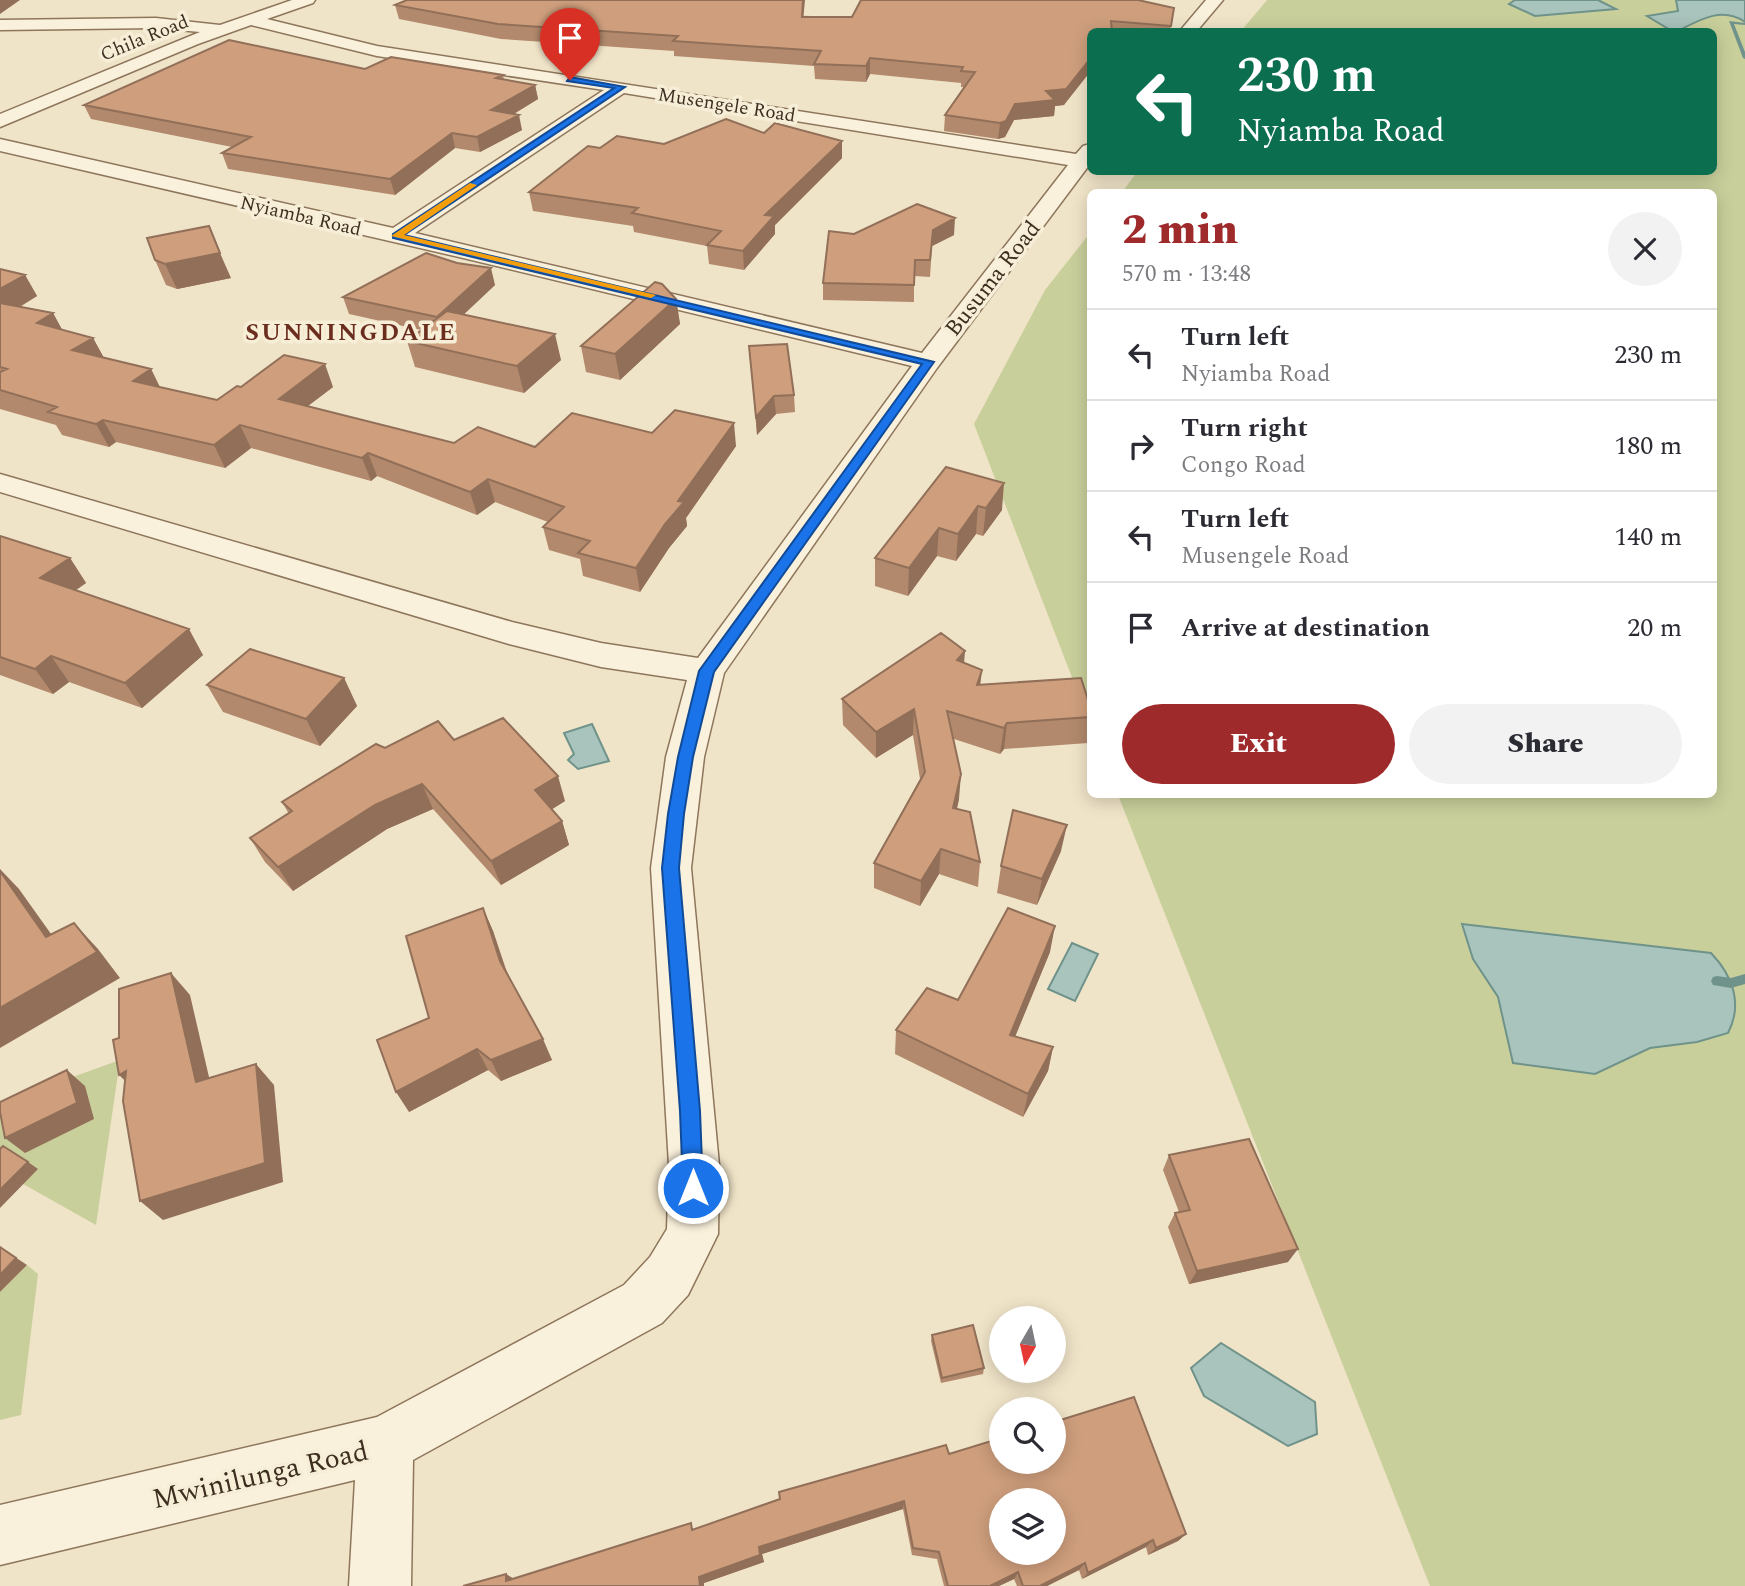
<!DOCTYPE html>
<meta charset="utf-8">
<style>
:root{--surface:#fff;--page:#f2f2f3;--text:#2b2b33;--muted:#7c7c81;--line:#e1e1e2;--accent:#9e2a2b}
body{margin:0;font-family:Spectral,serif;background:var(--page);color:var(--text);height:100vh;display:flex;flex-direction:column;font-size:26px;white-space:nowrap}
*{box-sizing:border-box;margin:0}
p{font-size:23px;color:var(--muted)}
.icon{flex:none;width:38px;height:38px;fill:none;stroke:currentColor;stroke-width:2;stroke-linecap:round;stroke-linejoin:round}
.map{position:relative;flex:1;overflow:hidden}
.side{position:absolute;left:1087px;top:189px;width:630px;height:609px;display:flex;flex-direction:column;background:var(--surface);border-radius:10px;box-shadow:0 4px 18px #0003}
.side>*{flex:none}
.guide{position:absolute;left:1087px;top:28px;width:630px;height:147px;border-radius:10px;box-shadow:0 4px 18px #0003;background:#0b6e4f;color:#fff;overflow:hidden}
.needle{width:46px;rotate:189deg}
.fabs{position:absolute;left:989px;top:1306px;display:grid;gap:14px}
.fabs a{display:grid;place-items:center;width:77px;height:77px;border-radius:50%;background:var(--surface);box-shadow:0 4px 18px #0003;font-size:35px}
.pin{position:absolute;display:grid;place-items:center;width:60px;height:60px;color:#fff;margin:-72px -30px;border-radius:50% 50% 50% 0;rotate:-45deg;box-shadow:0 0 7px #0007}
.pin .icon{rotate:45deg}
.me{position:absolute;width:77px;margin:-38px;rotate:0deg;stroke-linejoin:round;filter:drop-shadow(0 0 5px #0008)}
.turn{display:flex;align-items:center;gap:24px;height:147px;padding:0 35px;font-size:32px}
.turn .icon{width:91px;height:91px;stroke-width:2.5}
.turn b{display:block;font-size:49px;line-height:60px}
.round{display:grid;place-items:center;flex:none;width:74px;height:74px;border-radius:37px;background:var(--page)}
.head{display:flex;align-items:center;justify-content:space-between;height:119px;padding:0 35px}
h1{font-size:42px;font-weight:800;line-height:52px;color:var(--accent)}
.cta{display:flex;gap:14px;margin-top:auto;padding:14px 35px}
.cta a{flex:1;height:80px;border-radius:42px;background:var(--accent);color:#fff;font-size:28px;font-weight:800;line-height:80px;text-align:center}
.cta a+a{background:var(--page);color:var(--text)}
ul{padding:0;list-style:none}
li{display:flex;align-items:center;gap:21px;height:91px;padding:0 35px;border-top:2px solid var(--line)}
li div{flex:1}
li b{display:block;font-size:26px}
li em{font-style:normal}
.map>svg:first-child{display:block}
</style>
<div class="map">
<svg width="1745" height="1586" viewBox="0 0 1745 1586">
<rect width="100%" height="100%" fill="#f0e4c8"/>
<!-- green -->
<path fill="#c9cf9b" d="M1267,0H1745V1586H1430L1118,795L1713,794V192H1122L1137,172H1713V32L1241,31Z
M1090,233V724L974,424L1045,290Z
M120,1060L96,1225L23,1184L0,1166V1103Z
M27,1265L38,1274L21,1415L0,1420V1292Z"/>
<!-- water -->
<path fill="#a9c4bc" stroke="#6f938a" stroke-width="2" d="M1515,0H1598L1616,9L1535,16L1509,4Z
M1676,0H1745V22C1722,6 1699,20 1678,31H1672L1647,16L1678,11Z
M592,724L609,761L578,769L568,760L574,754L564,733Z
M1462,924L1711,953C1733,976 1743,1004 1728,1033L1697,1042L1650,1048L1595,1074L1513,1063L1498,997L1473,959Z
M1072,943L1098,954L1075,1001L1048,989Z
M1221,1343L1315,1402L1317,1434L1288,1446L1204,1396L1191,1368Z"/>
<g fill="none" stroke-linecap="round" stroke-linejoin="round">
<!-- stream -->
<path fill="#6f938a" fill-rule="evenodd" d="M1729,21L1745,23V25L1734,24L1745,52V59L1743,58Z
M1745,974V984L1731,988L1713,985L1711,981L1713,977L1717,976L1731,978Z"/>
<defs>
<path id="minor" d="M292,0H315L313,3L267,19L377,46L1076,154L1083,146L1090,144V164L937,368L724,673L704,757L691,868L719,1165L718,1234L688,1295L662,1323L413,1460L411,1586H349L355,1480L0,1565V1505L377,1417L624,1285L650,1257L667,1229L669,1165L651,868L666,757L687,680L601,667L509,644L0,492V474L512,622L601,643L698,658L912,366L459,257L0,151V139L393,228L604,90L377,56L251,25L198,44L0,127V114L200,32L156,28L0,30V20L156,18L220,25ZM624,93L1068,165L922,353L415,233Z
M1206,0H1223L1196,32H1179Z"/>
</defs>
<!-- minor casing -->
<use href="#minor" stroke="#8d765c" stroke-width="3"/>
<!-- minor -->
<use href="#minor" fill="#faf1dc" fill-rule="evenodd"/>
</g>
<!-- wall -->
<path fill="#b2896c" d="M395,5L852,17L1174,8L1170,32H1090L1064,105L1055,106L1054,116L1014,120L1005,137L998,139L944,131L945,115L964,87H961V83L870,74L866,82L815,79L814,66L674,56V51L501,39L399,19Z
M365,69L503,75L504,80L535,85L538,99L514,114L522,130L480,152L455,148L395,195L228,169L222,153L232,147L91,119L84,105Z
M764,133L842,141V158L775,225V234L744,270L709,264L707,246L634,232L633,226L533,211L529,192L600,148L664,144Z
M854,234L954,235L932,246L930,277L914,276V302L823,300V283Z
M155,260L231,278L177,289L166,285Z
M0,269L25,275L37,296L20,307L53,313L62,330L93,338L104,358L151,369L160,387L217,400L241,387H333L308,406L454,443L535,447L652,433L736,446L686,518L687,526L669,548L640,592L583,576L580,559L549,550L543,527L548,522L495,502L477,515L377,476L371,481L251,448L225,468L116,442L109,447L62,435L56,425L0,409Z
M495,285L464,314L561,360L524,393L415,367L407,341L421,330L349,314L343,297Z
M676,299L680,324L620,380L586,372L581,346Z
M749,346L794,395L795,412L776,414L757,435Z
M946,467L1002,510L983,536L976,534L956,561L937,556L908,596L875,586V558Z
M0,536L70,558L86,583L76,590L203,655L142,708L69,682L53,694L0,675Z
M964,663L980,685L1090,706V734L1088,743L1004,749L1000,754L954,739L959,799L957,809L980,862L978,887L939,874L920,906L874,888V863L920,779L913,735L876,758L843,725L842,699Z
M344,678L357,706L320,746L223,712L207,685Z
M454,740L565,801L552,809L562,821L569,845L501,885L433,809L387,829L293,891L265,862L250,838L289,814L282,802L385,748Z
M1061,851L1037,905L997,893L1001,866Z
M483,908L493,931L507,972L552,1060L501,1081L488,1070L409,1112L429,1018Z
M1050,952L1015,1036L1053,1047L1048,1071L1023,1117L895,1054L896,1030L958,1000Z
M1169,1155L1288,1262L1189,1284L1168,1227L1175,1213L1179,1212L1163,1170Z
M932,1335L984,1368L983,1374L941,1383L931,1341Z
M949,1454L1186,1534L1178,1541L1148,1555L1146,1547L1082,1579L1079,1570L1047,1586H1017L1014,1579L999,1586H944L937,1559L912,1555L903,1509L762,1554L764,1562L704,1583L463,1586L506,1574L513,1579L695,1529Z"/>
<!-- shaded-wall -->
<path fill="#916f58" d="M0,0H20L0,14Z
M803,0H805L802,31V17Z
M870,58V74L866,82V66Z
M1090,59V72L1064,105L1055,106L1054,116L1014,120L1005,137L998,139L1000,123L1015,104L1046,91Z
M535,85L538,99L495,125L491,110Z
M519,115L522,130L480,152L477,137Z
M452,133L455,148L395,195L390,179Z
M842,141V158L775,225V234L744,270L743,251L765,215Z
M955,218L954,235L932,246L930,277L933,230Z
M220,253L231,278L177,289L165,264Z
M491,268L495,285L442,335L437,317Z
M25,275L37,296L0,318V289Z
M676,299L680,324L620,380L615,354Z
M53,313L65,335L37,323Z
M555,334L561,360L524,393L517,366Z
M93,338L105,360L72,350Z
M325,364L333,387L288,421L279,399Z
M151,369L162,392L133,381Z
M774,396L776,414L757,435L756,417Z
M103,420L116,442L109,447L96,424Z
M734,423L736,446L686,518L687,526L669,548L640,592L636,568L678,501Z
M240,425L251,448L225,468L214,445Z
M368,453L377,476L371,481L362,458Z
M488,479L495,502L477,515L470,492Z
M1004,483L1002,510L983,536L986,508Z
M978,506L976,534L956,561L958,534Z
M939,528L937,556L908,596L909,568Z
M70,558L86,583L57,603L40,578Z
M189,629L203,655L142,708L125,683Z
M965,651L963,677L957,660Z
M51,656L69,682L53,694L35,669Z
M982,670L979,696L977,685Z
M344,678L357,706L320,746L306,719Z
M914,709L913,735L876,758V732Z
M1007,723L1004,749L1000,754L1004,728Z
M961,774L959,799L951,833L953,808Z
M558,776L565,801L543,815L535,790Z
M422,784L433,809L387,829L293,891L278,867L375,805Z
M562,821L569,845L501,885L491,861Z
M1067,825L1061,851L1037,905L1042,879Z
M941,849L939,874L920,906L921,881Z
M0,869L19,889L71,962L46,937L0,871Z
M483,908L493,931L510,983L500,961Z
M74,923L98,949L120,978L0,1048V1008Z
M1055,926L1050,952L1006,1059L1010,1035Z
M171,973L190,995L215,1103L196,1082Z
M543,1039L552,1060L501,1081L491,1060Z
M1053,1047L1048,1071L1023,1117L1028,1094Z
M477,1049L488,1070L409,1112L396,1092Z
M256,1064L274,1085L283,1182L163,1220L140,1201Z
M67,1070L85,1086L94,1119L25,1153L5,1138Z
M126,1071L141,1096L119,1075Z
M28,1162L38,1169L0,1208V1190Z
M0,1247L27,1265L0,1292Z
M1298,1249L1288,1262L1189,1284L1197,1271Z
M904,1501L903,1509L762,1554L764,1562L704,1583V1586H700L699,1577L759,1547Z
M1186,1534L1178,1541L1148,1555L1156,1548Z
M1153,1540L1146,1547L1082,1579L1088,1573Z
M1085,1563L1079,1570L1047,1586H1040Z
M1018,1572L1014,1579L999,1586H990Z
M506,1574L516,1580L506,1581Z"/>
<!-- building -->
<path fill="#cf9f7d" stroke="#916f58" stroke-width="2" fill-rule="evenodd" d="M407,0H803L802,17H852L861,0H1138L1174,8L1171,26L1111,21L1112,32H1090V59L1066,89L1046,91L1055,100L1015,104L1006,121L1000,123L945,115L975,72L961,71L963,67L870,58L866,66L814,64L821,51L673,41L678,36L498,24L395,5Z
M229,40L365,69L391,57L503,75L496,78L535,85L491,110L519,115L477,137L452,133L390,179L222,153L251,137L84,105Z
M726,119L764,133L775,123L842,141L765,215L774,216L743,251L707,245L721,231L632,213L638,208L529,192L588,146L600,148L617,136L664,144Z
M917,204L955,218L933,230L930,260H915L914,285L823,283L829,231L854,234Z
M209,226L220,253L165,264L155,260L147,238Z
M426,253L457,263L491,268L437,317L343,297Z
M0,269L25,275L0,289Z
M655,282L662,284L676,299L615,354L581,346Z
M0,303L53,313L37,323L93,338L72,350L151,369L133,381L217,400L237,386L241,387L284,355L325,364L279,399L454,443L478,427L535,447L572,413L652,433L675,410L734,423L678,501L684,502L665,524L636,568L578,553L590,541L543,527L564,507L488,479L470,492L368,453L362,458L240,425L214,445L103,420L96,424L48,412L57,407L0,390V372L7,369L0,367Z
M447,311L555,334L517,366L407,341Z
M787,344L794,395L774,396L756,417L749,346Z
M946,467L1004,483L986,508L978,506L958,534L939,528L909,568L875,558Z
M0,536L70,558L40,578L189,629L125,683L51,656L35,669L0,657Z
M941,633L965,651L957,660L982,670L977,685L1081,678L1090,706V717L1007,723L1004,728L947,711L961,774L953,808L970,812L980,862L941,849L921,881L874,863L925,772L914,709L876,732L842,699Z
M250,649L344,678L306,719L207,685Z
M503,718L558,776L535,790L562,821L491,861L422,784L375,805L278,867L250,838L292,811L282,802L376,744L385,748L438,721L454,740Z
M1013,810L1067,825L1042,879L1001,866Z
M0,871L46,937L74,923L97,952L0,1008Z
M483,908L500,961L543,1039L491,1060L477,1049L396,1092L377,1040L429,1018L406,936Z
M1008,908L1055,926L1010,1035L1053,1047L1028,1094L896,1030L927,988L958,1000Z
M171,973L196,1082L256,1064L265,1163L140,1201L123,1101L126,1071L119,1075L113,1040L119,1038V989Z
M67,1070L77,1103L5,1138L0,1112V1102Z
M1249,1139L1298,1249L1197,1271L1175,1213L1190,1210L1169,1155Z
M3,1146L28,1162L0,1190V1149Z
M0,1247L16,1258L0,1275Z
M973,1325L984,1368L942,1378L932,1335Z
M1134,1397L1186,1534L1156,1548L1153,1540L1088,1573L1085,1563L1040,1586H1023L1018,1572L990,1586H948L939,1552L913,1548L904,1501L759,1547L760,1555L699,1577L700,1586H463L506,1574V1581L691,1523L692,1530L780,1499L779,1492L946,1445L949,1454L1001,1438V1461H1054V1422ZM1001,1500H1054V1552H1001Z"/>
<!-- route -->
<path fill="#1a73e8" stroke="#114b97" stroke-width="2" d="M570,77L625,87L404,235L934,362L714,672L693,757L684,814L679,868L700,1111L703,1188L700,1195L693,1198L686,1195L683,1188L680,1111L662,868L668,814L678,757L699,671L922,364L393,238V234L614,88L567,81Z"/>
<!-- slow -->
<path fill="#f59e0b" d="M470,183L477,185L404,235L656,295L651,298L391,236Z"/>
<g text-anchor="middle" stroke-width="7" stroke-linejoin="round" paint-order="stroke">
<!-- far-street labels -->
<g font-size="19" fill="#3d2e20" stroke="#f7eed8">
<text transform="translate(144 37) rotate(-22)" y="7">Chila Road</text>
<text transform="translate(727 104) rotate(9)" y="7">Musengele Road</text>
<text transform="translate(301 215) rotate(13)" y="7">Nyiamba Road</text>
</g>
<!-- street labels -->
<g font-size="23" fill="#3d2e20" stroke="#f7eed8">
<text transform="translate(992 278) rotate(-52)" y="8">Busuma Road</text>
</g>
<!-- far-district labels -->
<g font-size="24" font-weight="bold" letter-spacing="2" fill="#6b2e1e" stroke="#f7eed8">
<text x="351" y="340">SUNNINGDALE</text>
</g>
<!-- near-street labels -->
<g font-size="28" fill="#3d2e20" stroke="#f7eed8">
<text transform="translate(260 1474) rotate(-13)" y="10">Mwinilunga Road</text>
</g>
</g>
</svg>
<div class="fabs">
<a><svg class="needle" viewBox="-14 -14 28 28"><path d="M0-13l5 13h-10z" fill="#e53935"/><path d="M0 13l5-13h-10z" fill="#7c7c81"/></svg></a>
<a><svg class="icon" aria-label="search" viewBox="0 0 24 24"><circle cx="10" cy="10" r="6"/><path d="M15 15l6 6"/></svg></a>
<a><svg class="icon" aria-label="layers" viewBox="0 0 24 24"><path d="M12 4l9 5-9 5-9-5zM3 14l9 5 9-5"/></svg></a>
</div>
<div class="pin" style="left:570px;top:80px;background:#d93025"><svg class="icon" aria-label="arrive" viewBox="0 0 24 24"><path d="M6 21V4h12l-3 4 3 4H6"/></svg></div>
<svg class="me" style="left:693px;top:1188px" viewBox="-20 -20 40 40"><circle r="17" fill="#1a73e8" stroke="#fff" stroke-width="3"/><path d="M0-11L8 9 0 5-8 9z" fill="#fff"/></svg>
<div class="guide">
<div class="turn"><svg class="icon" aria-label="left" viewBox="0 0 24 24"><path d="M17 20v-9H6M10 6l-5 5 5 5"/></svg><div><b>230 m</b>Nyiamba Road</div></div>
</div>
<section class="side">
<div class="head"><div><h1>2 min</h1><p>570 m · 13:48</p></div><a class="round"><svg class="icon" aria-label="close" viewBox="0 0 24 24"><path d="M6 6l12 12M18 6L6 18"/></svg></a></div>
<ul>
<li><svg class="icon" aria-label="left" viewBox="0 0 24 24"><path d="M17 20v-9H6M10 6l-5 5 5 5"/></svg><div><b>Turn left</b><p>Nyiamba Road</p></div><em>230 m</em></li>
<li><svg class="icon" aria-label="right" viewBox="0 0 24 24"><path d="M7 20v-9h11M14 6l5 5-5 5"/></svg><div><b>Turn right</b><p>Congo Road</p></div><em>180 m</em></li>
<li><svg class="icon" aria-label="left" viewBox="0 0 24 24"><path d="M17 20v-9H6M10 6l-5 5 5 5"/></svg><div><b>Turn left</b><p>Musengele Road</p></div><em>140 m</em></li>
<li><svg class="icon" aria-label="arrive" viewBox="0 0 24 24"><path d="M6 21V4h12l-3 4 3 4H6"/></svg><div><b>Arrive at destination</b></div><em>20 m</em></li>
</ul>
<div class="cta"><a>Exit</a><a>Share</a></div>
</section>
</div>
